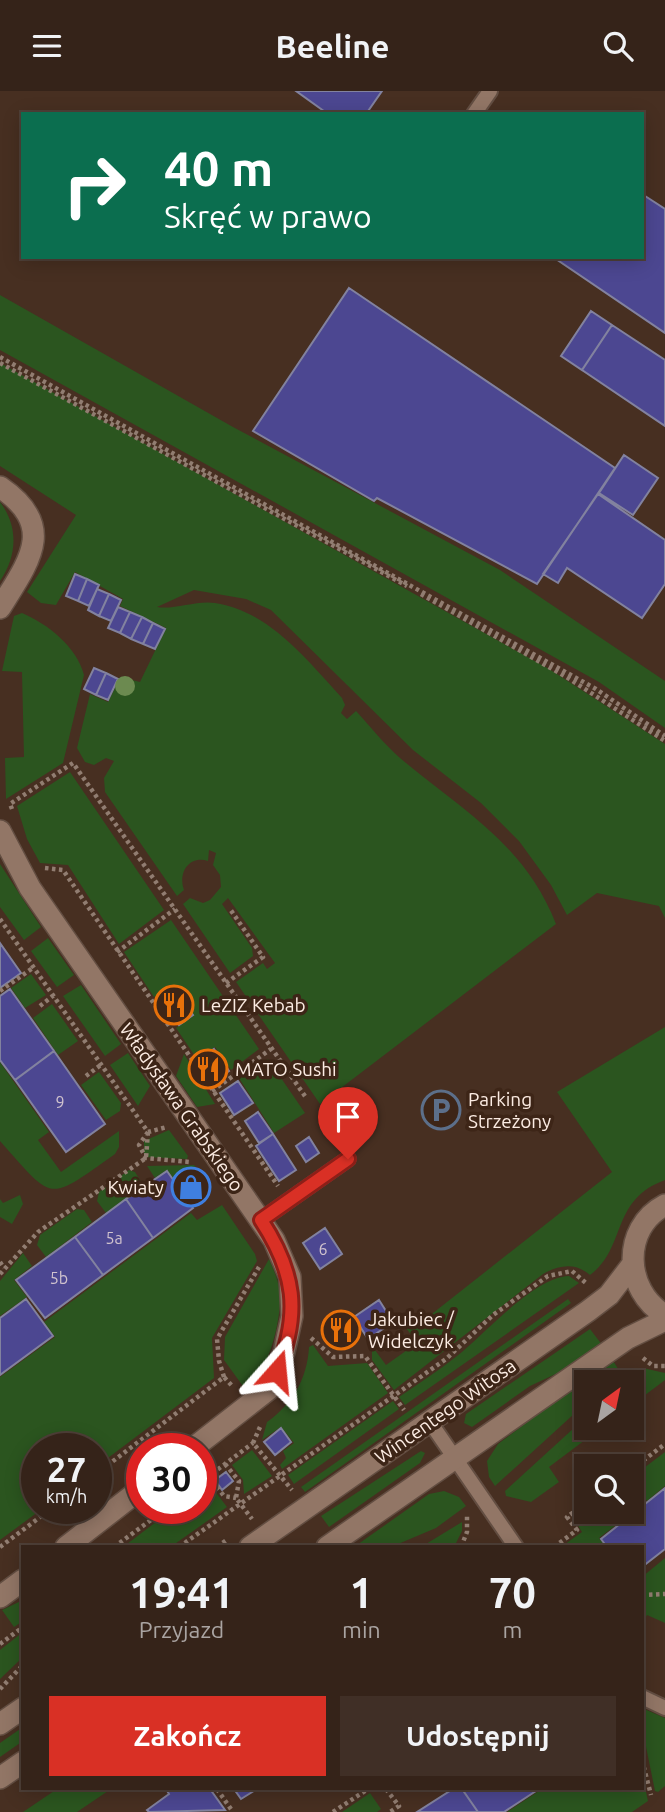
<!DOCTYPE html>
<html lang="pl">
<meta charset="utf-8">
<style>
:root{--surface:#352319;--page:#402f26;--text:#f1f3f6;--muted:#aaa4a2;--line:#4f4038;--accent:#d93025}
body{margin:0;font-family:Ubuntu,sans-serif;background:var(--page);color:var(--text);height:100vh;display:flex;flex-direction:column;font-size:26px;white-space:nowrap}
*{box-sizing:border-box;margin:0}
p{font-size:23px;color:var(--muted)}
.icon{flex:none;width:38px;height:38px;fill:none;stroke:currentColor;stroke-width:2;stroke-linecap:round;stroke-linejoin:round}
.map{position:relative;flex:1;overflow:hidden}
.details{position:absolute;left:21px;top:1454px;width:623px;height:245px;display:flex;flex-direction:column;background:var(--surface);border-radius:0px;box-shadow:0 4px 18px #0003,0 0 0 2px var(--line)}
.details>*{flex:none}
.top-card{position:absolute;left:21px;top:21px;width:623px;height:147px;border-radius:0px;box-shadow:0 4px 18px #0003,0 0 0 2px var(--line);background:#0b6e4f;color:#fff;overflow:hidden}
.needle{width:46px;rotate:33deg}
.controls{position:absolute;left:574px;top:1279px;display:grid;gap:14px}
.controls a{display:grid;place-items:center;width:70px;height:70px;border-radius:0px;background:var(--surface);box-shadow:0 4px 18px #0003,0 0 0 2px var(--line);font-size:35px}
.speed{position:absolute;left:21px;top:1342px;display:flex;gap:14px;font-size:35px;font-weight:700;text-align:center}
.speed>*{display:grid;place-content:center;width:91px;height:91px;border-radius:50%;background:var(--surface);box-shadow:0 4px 18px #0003,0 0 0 2px var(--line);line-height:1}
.speed small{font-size:18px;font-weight:400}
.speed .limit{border:10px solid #d22;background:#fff;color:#111}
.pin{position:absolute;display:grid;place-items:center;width:60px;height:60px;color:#fff;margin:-72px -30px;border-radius:50% 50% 50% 0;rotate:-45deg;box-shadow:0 0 7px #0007}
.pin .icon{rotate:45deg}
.me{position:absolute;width:77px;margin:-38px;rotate:18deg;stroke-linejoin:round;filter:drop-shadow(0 0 5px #0008)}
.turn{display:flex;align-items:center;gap:24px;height:147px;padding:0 28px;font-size:32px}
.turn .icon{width:91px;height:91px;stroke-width:2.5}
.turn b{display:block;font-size:49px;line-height:60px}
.eta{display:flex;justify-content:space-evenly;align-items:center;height:119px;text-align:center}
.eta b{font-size:42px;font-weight:700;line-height:49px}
.action{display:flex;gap:14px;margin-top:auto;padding:14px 28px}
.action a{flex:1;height:80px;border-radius:0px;background:var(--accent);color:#fff;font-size:28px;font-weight:700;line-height:80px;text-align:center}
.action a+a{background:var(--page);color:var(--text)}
header{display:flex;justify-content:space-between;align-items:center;height:91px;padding:0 28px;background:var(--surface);font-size:32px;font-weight:700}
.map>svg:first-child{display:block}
</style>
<header><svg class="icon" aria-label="menu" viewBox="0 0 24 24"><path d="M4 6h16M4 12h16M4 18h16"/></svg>Beeline<svg class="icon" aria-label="search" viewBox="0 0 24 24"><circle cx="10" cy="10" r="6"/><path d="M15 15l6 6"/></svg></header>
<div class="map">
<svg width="665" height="1721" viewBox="0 0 665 1721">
<rect width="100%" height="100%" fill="#472f21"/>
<!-- green -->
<path fill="#2b551f" d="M0,204L233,336L500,479L665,590V637L599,591L0,259Z
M0,272L549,578L665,653V827L659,815L597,802L567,824L551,794L519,750L481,712L413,659L271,519L246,508L194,499L157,516C174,519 197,509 215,512C269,520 307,569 342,607L345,614L341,622L347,628L356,620C370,635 384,653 400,667C463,720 524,752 556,833L320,1013L236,891L263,872L267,878L275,872L228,807L222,813L252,857L253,865L230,882L183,813L190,807L203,812L210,809L221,796L220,784L213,774L216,762L209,759L208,770C188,764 178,783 184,799L177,805L105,701L104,687L114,670L106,667L94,674L85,671L77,657L90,603L108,611L120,586L140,591L166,537L120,515L123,508L75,481L56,514L41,512L27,501L76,424L0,375Z
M0,411C19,436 17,465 0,490Z
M22,522C48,533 77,556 84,584L63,672L6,708L5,667L24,666L22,581L2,580L14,525Z
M70,681L164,819L119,853L68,774L40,772L27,748L17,715Z
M0,773L41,836L24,849L0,816Z
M171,829L259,958L231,979L215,956L197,968L176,937L193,925L174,894L154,906L124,861Z
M48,847L74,884L57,896L31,860Z
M31,883L46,904L25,917L11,897Z
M81,894L121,953L105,965L63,905Z
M52,913L78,950L58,964L33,927Z
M665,936V1089C610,1109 627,1157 590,1184C575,1171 559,1174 543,1183L394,1299L372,1269V1255L386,1274L417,1252L401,1230L405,1226L414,1237L612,1081L557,1001Z
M128,962L150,995L138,1015L110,974Z
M184,963L215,1013L197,1016L176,985Z
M268,968L305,1022L274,1042L239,987Z
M0,971L49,1041L38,1049L61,1081L119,1040V1056L115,1063C47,1111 55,1112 0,1050Z
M99,981L121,1012L120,1020L106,1029L81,994Z
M169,1039L188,1065L187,1068L144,1066V1050Z
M194,1074L196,1076L176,1091L167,1079L155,1087L147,1075Z
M129,1079L135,1081L143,1094L106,1122L97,1110L99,1101Z
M20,1104L23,1113L12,1133L0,1126V1108L3,1112Z
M222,1114L255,1163L257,1170L212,1247L214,1287L96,1376V1358H37V1418H42L0,1449V1286L55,1246L44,1231L191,1122L197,1129Z
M77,1118L84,1119L92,1131L46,1166L37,1154L40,1144Z
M23,1162L32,1175L14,1189L27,1206L0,1225V1190Z
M269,1168C275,1181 281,1196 280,1211C279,1236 268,1283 245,1298L224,1269L225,1246Z
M569,1185L579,1192L405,1314L399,1306C418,1293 438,1280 457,1265C484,1244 534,1186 569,1185Z
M568,1208L571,1212L305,1401L301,1396Z
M590,1238L603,1255L577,1273L530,1295L472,1336L464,1332L466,1323Z
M313,1254L328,1275L367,1272L388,1302L282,1378L280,1374L286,1367L283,1360L294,1352L281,1336L262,1349L267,1331C293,1312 307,1288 309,1256Z
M612,1268L620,1281L609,1291L586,1292V1312L495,1395L489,1386L487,1370L498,1353Z
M643,1277L665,1282V1289L632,1314V1292L626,1291Z
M393,1310L399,1318L294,1393L288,1384Z
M586,1326V1337H601L549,1376L559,1391L531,1411L506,1405L505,1400Z
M252,1359L272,1385L244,1403L243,1389L232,1374Z
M421,1360L425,1362L420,1372L329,1436L321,1425Z
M665,1361V1395L647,1410L632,1392V1386Z
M208,1391L227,1416L172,1455L127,1453L173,1418H201V1396Z
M444,1400L459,1406L466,1415L436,1437L391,1456H354L429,1403Z
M586,1419L613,1421L620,1431L599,1447L606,1456H561L582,1441L574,1428Z
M462,1431V1440L454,1456H421Z
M665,1467V1532L647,1524L642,1534V1486Z
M23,1509V1530L14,1536L2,1519Z
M23,1541V1566L0,1588V1559Z
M642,1617L665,1627V1695L658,1701L655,1700L642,1636Z
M23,1636V1650L0,1666V1652Z
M642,1683L648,1710L632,1721H507L542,1698H642Z
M57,1698H111L77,1721H23Z
M370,1702L381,1718L377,1721H342Z"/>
<!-- building -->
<path fill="#4c4791" stroke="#82829f" stroke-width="2" d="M296,0H382L366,23H328Z
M642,103L665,118V242L553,166H642Z
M349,197L615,377L537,493L377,407L374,410L253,340Z
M591,220L612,234L582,279L561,265Z
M612,234L665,269V335L582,279Z
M624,364L658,387L633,424L599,402Z
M598,403L665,449V493L642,527L567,477L558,492L543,483Z
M75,483L87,488L78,510L66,505Z
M87,488L99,494L89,515L78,510Z
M97,498L109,503L99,525L88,519Z
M109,503L121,509L111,530L99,525Z
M118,516L130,521L120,542L108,537Z
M130,521L142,526L131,548L120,542Z
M142,526L153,532L143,553L131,548Z
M153,532L165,538L155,558L143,553Z
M94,577L106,582L96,604L84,598Z
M106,582L118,588L108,609L96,604Z
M0,852L21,882L0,897Z
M173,896L193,924L179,934L159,906Z
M10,898L54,960L15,989L0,969V905Z
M214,958L229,980L213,991L198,969Z
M54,960L105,1033L66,1061L15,989Z
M238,990L253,1012L234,1024L220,1002Z
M258,1021L273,1043L259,1052L245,1030Z
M273,1043L296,1079L279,1090L256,1055Z
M309,1046L319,1062L306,1071L296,1055Z
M167,1080L193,1117L153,1147L126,1108Z
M192,1081L206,1100L189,1111L176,1093Z
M126,1108L153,1147L103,1184L75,1146Z
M325,1137L342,1163L320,1178L303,1152Z
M75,1146L103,1184L45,1227L16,1189Z
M26,1208L53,1245L0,1284V1227Z
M379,1209L393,1231L368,1248L354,1226Z
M345,1221L359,1243L337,1257L323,1236Z
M281,1337L291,1351L275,1364L264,1351Z
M226,1381L233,1390L222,1399L215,1389Z
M665,1397V1458L642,1476V1456H607L601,1448Z
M166,1698H210L225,1719L149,1721L147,1719L169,1703Z
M234,1698H257L241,1708Z
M453,1698H462L478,1721H417Z
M462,1698H539L504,1721H478Z"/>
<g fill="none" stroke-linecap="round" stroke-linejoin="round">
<defs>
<path id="lane" d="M474,23L490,0
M261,1129L348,1068
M430,1331L516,1456
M642,1606L665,1617"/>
<path id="street" d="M0,396C57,435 30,469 0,517
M0,740L30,797L274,1149L290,1186L292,1225L284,1261L269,1298L192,1358
M66,1456L142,1397
M0,1506L23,1489"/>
<path id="secondary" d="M665,1114C621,1137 624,1200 665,1224
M250,1456L588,1220L609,1204L632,1174
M327,1456L628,1247L665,1229
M0,1633L23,1617
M0,1687L23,1671"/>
</defs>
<!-- lane casing -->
<use href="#lane" stroke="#634e42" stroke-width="18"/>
<!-- street casing -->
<use href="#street" stroke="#634e42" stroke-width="24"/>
<!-- secondary casing -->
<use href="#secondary" stroke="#634e42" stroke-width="24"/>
<!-- path -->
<path stroke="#917d71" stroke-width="4.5" stroke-dasharray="3.5 3.5" stroke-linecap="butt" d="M0,266L596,598L665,645
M0,272L407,495
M421,503L568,587L665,650
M12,718L10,713L73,672L307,1008
M45,777L63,779L278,1095
M0,828L148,1041L167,1036
M117,861L175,818
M226,892L263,866L230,818
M0,900L34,876
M40,915L54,904
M86,985L102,973
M212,1000L271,958
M148,1041L139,1054L146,1067L190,1071
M0,1171L4,1177
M0,1183L38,1141L146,1067L148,1041
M311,1247L333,1266L365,1265L404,1319
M643,1267L653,1275H665
M224,1286L219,1270L217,1248L259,1176
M260,1336L253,1352L292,1399
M225,1373L239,1390L236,1407L252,1428
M632,1378L665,1353
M96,1383L224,1286L233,1296
M208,1385L224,1405L236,1407
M201,1391L253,1352
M0,1456L51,1418
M114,1456L166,1418
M179,1456L446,1268L493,1224L548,1185L572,1180L587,1193
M217,1456L228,1448
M461,1456L467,1441V1423
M554,1456L577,1439L567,1426L586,1412
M642,1504L665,1503
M0,1553L23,1536
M0,1598L23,1574
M642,1669L651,1704
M217,1698L233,1721
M386,1698L399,1715L390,1721
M333,1721L368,1698"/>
<!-- lane -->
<use href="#lane" stroke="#927666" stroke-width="14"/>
<!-- street -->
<use href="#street" stroke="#927666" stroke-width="21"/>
<!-- secondary -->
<use href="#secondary" stroke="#927666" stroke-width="21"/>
</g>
<!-- trees -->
<circle fill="#6c8a50" cx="125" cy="595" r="10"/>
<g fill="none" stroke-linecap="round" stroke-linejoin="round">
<defs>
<path id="route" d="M277,1280C301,1222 295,1181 261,1129L348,1068"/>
</defs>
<!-- route casing -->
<use href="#route" stroke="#8d1f18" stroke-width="18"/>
<!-- route -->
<use href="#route" stroke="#d93025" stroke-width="12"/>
</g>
<!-- icons -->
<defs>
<symbol id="restaurant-ring" viewBox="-11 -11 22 22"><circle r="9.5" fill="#3d2517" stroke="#e8710a" stroke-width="1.5"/><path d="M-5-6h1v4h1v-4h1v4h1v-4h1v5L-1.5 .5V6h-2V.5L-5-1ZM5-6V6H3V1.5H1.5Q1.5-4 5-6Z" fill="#e8710a"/></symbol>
<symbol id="parking-ring" viewBox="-11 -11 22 22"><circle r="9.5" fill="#3d2517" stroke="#5c6f8a" stroke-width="1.5"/><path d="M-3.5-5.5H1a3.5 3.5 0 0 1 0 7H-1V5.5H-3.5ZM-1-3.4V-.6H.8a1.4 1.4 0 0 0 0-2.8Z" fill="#5c6f8a"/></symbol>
<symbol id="shop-ring" viewBox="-11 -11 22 22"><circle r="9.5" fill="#3d2517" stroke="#3f7fe0" stroke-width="1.5"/><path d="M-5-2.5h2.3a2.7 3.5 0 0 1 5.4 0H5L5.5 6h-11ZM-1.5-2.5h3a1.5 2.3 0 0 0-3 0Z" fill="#3f7fe0"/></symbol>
</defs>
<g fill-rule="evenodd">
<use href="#restaurant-ring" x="152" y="892" width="44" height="44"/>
<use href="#restaurant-ring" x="186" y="956" width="44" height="44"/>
<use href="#parking-ring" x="419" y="997" width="44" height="44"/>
<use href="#shop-ring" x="169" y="1074" width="44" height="44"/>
<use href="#restaurant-ring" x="319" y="1217" width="44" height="44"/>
</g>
<g text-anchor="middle" stroke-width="7" stroke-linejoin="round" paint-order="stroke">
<!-- number labels -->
<g font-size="16" fill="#d0c3ce">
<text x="60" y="1017">9</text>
<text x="114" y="1153">5a</text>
<text x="323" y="1164">6</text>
<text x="59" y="1193">5b</text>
</g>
<!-- poi labels -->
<g font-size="19" fill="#fcece3" stroke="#3d2517" text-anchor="start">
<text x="201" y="921">LeZIZ Kebab</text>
<text x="235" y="985">MATO Sushi</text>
<text x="468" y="1015">Parking<tspan x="468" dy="22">Strzeżony</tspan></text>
<text x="164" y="1103" text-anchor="end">Kwiaty</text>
<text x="368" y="1235">Jakubiec /<tspan x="368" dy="22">Widelczyk</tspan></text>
</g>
<!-- street labels -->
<g font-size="19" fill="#fcece3" stroke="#3d2517">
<text transform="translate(182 1016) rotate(55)" y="7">Władysława Grabskiego</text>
<text transform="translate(445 1320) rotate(-35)" y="7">Wincentego Witosa</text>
</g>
</g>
</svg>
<div class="controls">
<a><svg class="needle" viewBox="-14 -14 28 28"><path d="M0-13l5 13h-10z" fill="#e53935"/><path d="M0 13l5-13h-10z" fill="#aaa4a2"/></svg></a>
<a><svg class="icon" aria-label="search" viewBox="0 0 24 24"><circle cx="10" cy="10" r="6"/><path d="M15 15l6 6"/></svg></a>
</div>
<div class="speed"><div>27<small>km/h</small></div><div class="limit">30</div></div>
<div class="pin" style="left:348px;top:1068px;background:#d93025"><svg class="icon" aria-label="arrive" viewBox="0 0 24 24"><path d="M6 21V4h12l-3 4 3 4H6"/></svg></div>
<svg class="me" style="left:277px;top:1280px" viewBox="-20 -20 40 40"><path d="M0-17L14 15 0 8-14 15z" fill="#d93025" stroke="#fff" stroke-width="4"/></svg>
<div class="top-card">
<div class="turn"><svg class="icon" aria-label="right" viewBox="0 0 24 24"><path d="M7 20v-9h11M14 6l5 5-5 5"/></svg><div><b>40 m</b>Skręć w prawo</div></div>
</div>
<section class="details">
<div class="eta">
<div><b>19:41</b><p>Przyjazd</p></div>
<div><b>1</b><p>min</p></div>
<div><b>70</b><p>m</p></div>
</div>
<div class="action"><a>Zakończ</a><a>Udostępnij</a></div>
</section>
</div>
